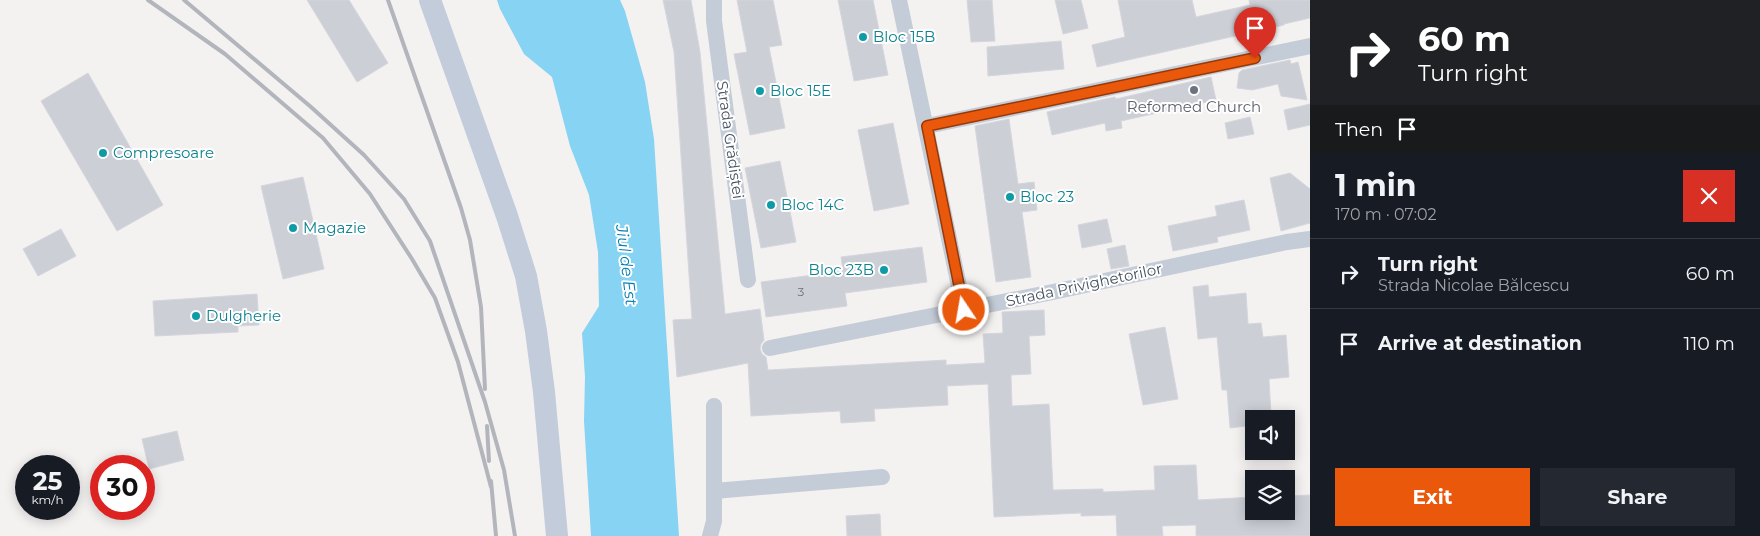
<!DOCTYPE html>
<meta charset="utf-8">
<style>
:root{--surface:#171b24;--page:#242831;--text:#f1f3f6;--muted:#9ea1a6;--line:#363941;--accent:#ea580c}
body{margin:0;font-family:Montserrat,sans-serif;background:var(--page);color:var(--text);height:100vh;display:flex;flex-direction:column;font-size:19px;white-space:nowrap}
*{box-sizing:border-box;margin:0}
p{font-size:16px;color:var(--muted)}
.icon{flex:none;width:28px;height:28px;fill:none;stroke:currentColor;stroke-width:2;stroke-linecap:round;stroke-linejoin:round}
.map{position:relative;flex:1;overflow:hidden}
.drawer{display:flex;flex-direction:column;background:var(--surface);width:450px}
.drawer>*{flex:none}
.top-card{background:#202124;color:#fff;overflow:hidden}
.tools{position:absolute;left:1245px;top:410px;display:grid;gap:10px}
.tools a{display:grid;place-items:center;width:50px;height:50px;border-radius:0px;background:var(--surface);box-shadow:0 2px 12px #0003;font-size:25px}
.speed{position:absolute;left:15px;top:455px;display:flex;gap:10px;font-size:25px;font-weight:700;text-align:center}
.speed>*{display:grid;place-content:center;width:65px;height:65px;border-radius:50%;background:var(--surface);box-shadow:0 2px 12px #0003;line-height:1}
.speed small{font-size:12px;font-weight:400}
.speed .limit{border:8px solid #d22;background:#fff;color:#111}
.pin{position:absolute;display:grid;place-items:center;width:42px;height:42px;color:#fff;margin:-51px -21px;border-radius:50% 50% 50% 0;rotate:-45deg;box-shadow:0 0 5px #0007}
.pin .icon{rotate:45deg}
.me{position:absolute;width:55px;margin:-28px;rotate:348deg;stroke-linejoin:round;filter:drop-shadow(0 0 4px #0008)}
.turn{display:flex;align-items:center;gap:18px;height:105px;padding:0 25px;font-size:22px}
.turn .icon{width:65px;height:65px;stroke-width:2.5}
.turn b{display:block;font-size:35px;line-height:42px}
.then{display:flex;align-items:center;height:48px;padding:0 25px;background:#0003;gap:10px;font-size:19px}
.round{display:grid;place-items:center;flex:none;width:52px;height:52px;border-radius:0px;background:var(--page)}
.headline{display:flex;align-items:center;justify-content:space-between;height:85px;padding:0 25px}
h1{font-size:30px;font-weight:700;line-height:38px}
.cta{display:flex;gap:10px;margin-top:auto;padding:10px 25px}
.cta a{flex:1;height:58px;border-radius:0px;background:var(--accent);color:#fff;font-size:20px;font-weight:700;line-height:58px;text-align:center}
.cta a+a{background:var(--page);color:var(--text)}
ul{padding:0;list-style:none}
li{display:flex;align-items:center;gap:15px;height:70px;padding:0 25px;border-top:1px solid var(--line)}
li div{flex:1}
li b{display:block;font-size:19px}
li em{font-style:normal}
main{display:flex;flex:1;min-height:0}
.map>svg:first-child{display:block}
</style>
<main>
<div class="map">
<svg width="1310" height="536" viewBox="0 0 1310 536">
<rect width="100%" height="100%" fill="#f4f1f1"/>
<!-- water -->
<path fill="#87d3f3" d="M497,0H620L625,11L645,82L654,139L679,536H591L584,421L585,377L582,333L599,306L598,252L589,195L570,146L552,77L524,54L500,9Z"/>
<!-- building -->
<path fill="#cdcfd7" stroke="#d5d6dd" d="M307,0H349L388,63L357,82Z
M663,0H691L700,52L725,314L760,309L764,340L761,344L760,349L762,354L766,357L768,370L946,360V365L985,363L983,334L1003,333L1002,312L1044,310L1045,335L1029,336L1031,374L1011,375L1012,406L1049,404L1053,490L1103,489V492L1155,490L1154,466L1196,465L1198,500L1254,497V511H1286V496L1310,495V536H1196V525L1162,526L1163,536H1117L1116,515L1081,516V513L994,517L988,384L947,386L948,405L874,409L875,421L841,423L840,411L751,416L748,363L677,377L673,320L692,319L674,52Z
M737,0H773L782,45L769,47L785,128L750,135L734,54L747,52Z
M838,0H873L888,75L854,81Z
M967,0H992L995,41L971,42Z
M1055,0H1081L1088,28L1063,34Z
M1118,0H1192L1196,17L1250,5L1249,0H1310V18L1284,24V25L1097,67L1092,45L1125,37Z
M1061,41L1064,69L988,76L987,47Z
M1290,60L1291,64L1298,62L1307,100L1281,96L1278,84L1252,90L1237,88L1239,73L1242,70Z
M88,73L163,205L117,231L41,101Z
M1211,77L1216,100L1121,121L1122,128L1106,131L1105,123L1052,135L1047,112L1115,97L1116,99Z
M1310,104V125L1288,130L1284,110Z
M1250,117L1254,134L1228,139L1225,123Z
M1009,119L1018,184L1034,182L1037,210L1022,212L1031,277L996,282L975,126Z
M893,123L909,204L874,211L858,130Z
M780,161L796,242L761,248L745,168Z
M1290,173L1310,189V223L1281,231L1270,178Z
M303,177L324,269L283,279L261,186Z
M1244,200L1250,230L1217,237L1218,242L1173,251L1168,226L1217,216L1215,206Z
M1107,219L1112,242L1082,248L1078,225Z
M61,229L76,256L38,276L23,249Z
M1125,245L1129,266L1111,269L1107,249Z
M922,247L927,282L845,293L847,306L766,317L761,282L843,271L841,257Z
M1208,285L1209,297L1246,293L1248,324L1261,323L1263,337L1286,335L1289,377L1269,379L1271,414H1263V419H1254V425L1230,428L1227,390H1222L1217,337L1198,339L1193,287Z
M257,294L259,325L238,326V332L155,336L153,301Z
M1165,327L1178,399L1143,405L1129,334Z
M177,431L184,460L149,469L142,439Z
M880,514L881,536H847L846,516Z"/>
<g fill="none" stroke-linecap="round" stroke-linejoin="round">
<!-- street -->
<path stroke="#c4ccd7" stroke-width="16" d="M714,0V21L748,280
M899,0L964,310
M927,126L1310,46
M770,348L1048,293L1287,242L1310,239
M714,491L882,477
M710,536L714,521V406"/>
<!-- secondary -->
<path stroke="#c3ccdb" stroke-width="22" d="M430,0L507,216L526,276L536,331L544,392L557,536"/>
<!-- rail -->
<path stroke="#b3b5bc" stroke-width="4" d="M148,0L225,54L323,138L370,194L412,259L435,298L458,362L491,487
M184,0L311,107L364,155L404,199L430,241L485,402L504,470L515,536
M388,0L461,208L470,240L481,307L485,389
M487,426L489,461
M491,481L496,536"/>
</g>
<g fill="none" stroke-linecap="round" stroke-linejoin="round">
<defs>
<path id="route" d="M964,310L927,126L1255,58"/>
</defs>
<!-- route casing -->
<use href="#route" stroke="#983908" stroke-width="12"/>
<!-- route -->
<use href="#route" stroke="#ea580c" stroke-width="9"/>
</g>
<!-- markers -->
<g fill="#0f9aa8" stroke="#fff" stroke-width="2">
<circle cx="863" cy="37" r="5"/>
<circle cx="760" cy="91" r="5"/>
<circle cx="103" cy="153" r="5"/>
<circle cx="1010" cy="197" r="5"/>
<circle cx="771" cy="205" r="5"/>
<circle cx="293" cy="228" r="5"/>
<circle cx="884" cy="270" r="5"/>
<circle cx="196" cy="316" r="5"/>
</g>
<circle fill="#6b7280" stroke="#fff" stroke-width="2" cx="1194" cy="90" r="5"/>
<g text-anchor="middle" stroke-width="4" stroke-linejoin="round" paint-order="stroke">
<!-- number labels -->
<g font-size="12" fill="#68717e">
<text x="801" y="296">3</text>
</g>
<!-- culture labels -->
<g font-size="15" fill="#0d838f" stroke="#fff" text-anchor="start">
<text x="873" y="42">Bloc 15B</text>
<text x="770" y="96">Bloc 15E</text>
<text x="113" y="158">Compresoare</text>
<text x="1020" y="202">Bloc 23</text>
<text x="781" y="210">Bloc 14C</text>
<text x="303" y="233">Magazie</text>
<text x="874" y="275" text-anchor="end">Bloc 23B</text>
<text x="206" y="321">Dulgherie</text>
</g>
<!-- worship labels -->
<g font-size="15" fill="#5b616d" stroke="#fff">
<text x="1194" y="112">Reformed Church</text>
</g>
<!-- street labels -->
<g font-size="15" fill="#475260" stroke="#fff">
<text transform="translate(730 140) rotate(82)" y="5">Strada Grădiștei</text>
<text transform="translate(1084 285) rotate(-12)" y="5">Strada Privighetorilor</text>
</g>
<!-- water labels -->
<g font-size="16" font-style="italic" fill="#027cb1" stroke="#fff">
<text transform="translate(627 265) rotate(83)" y="6">Jiul de Est</text>
</g>
</g>
</svg>
<div class="tools">
<a><svg class="icon" aria-label="sound" viewBox="0 0 24 24"><path d="M4 9h4l5-4v14l-5-4H4zM17 9q2 3 0 6"/></svg></a>
<a><svg class="icon" aria-label="layers" viewBox="0 0 24 24"><path d="M12 4l9 5-9 5-9-5zM3 14l9 5 9-5"/></svg></a>
</div>
<div class="speed"><div>25<small>km/h</small></div><div class="limit">30</div></div>
<div class="pin" style="left:1255px;top:58px;background:#d93025"><svg class="icon" aria-label="arrive" viewBox="0 0 24 24"><path d="M6 21V4h12l-3 4 3 4H6"/></svg></div>
<svg class="me" style="left:964px;top:310px" viewBox="-20 -20 40 40"><circle r="17" fill="#ea580c" stroke="#fff" stroke-width="3"/><path d="M0-11L8 9 0 5-8 9z" fill="#fff"/></svg>
</div>
<section class="drawer">
<div class="top-card">
<div class="turn"><svg class="icon" aria-label="right" viewBox="0 0 24 24"><path d="M7 20v-9h11M14 6l5 5-5 5"/></svg><div><b>60 m</b>Turn right</div></div>
<div class="then">Then<svg class="icon" aria-label="arrive" viewBox="0 0 24 24"><path d="M6 21V4h12l-3 4 3 4H6"/></svg></div>
</div>
<div class="headline"><div><h1>1 min</h1><p>170 m · 07:02</p></div><a class="round" style="background:#d93025;color:#fff"><svg class="icon" aria-label="close" viewBox="0 0 24 24"><path d="M6 6l12 12M18 6L6 18"/></svg></a></div>
<ul>
<li><svg class="icon" aria-label="right" viewBox="0 0 24 24"><path d="M7 20v-9h11M14 6l5 5-5 5"/></svg><div><b>Turn right</b><p>Strada Nicolae Bălcescu</p></div><em>60 m</em></li>
<li><svg class="icon" aria-label="arrive" viewBox="0 0 24 24"><path d="M6 21V4h12l-3 4 3 4H6"/></svg><div><b>Arrive at destination</b></div><em>110 m</em></li>
</ul>
<div class="cta"><a>Exit</a><a>Share</a></div>
</section>
</main>
